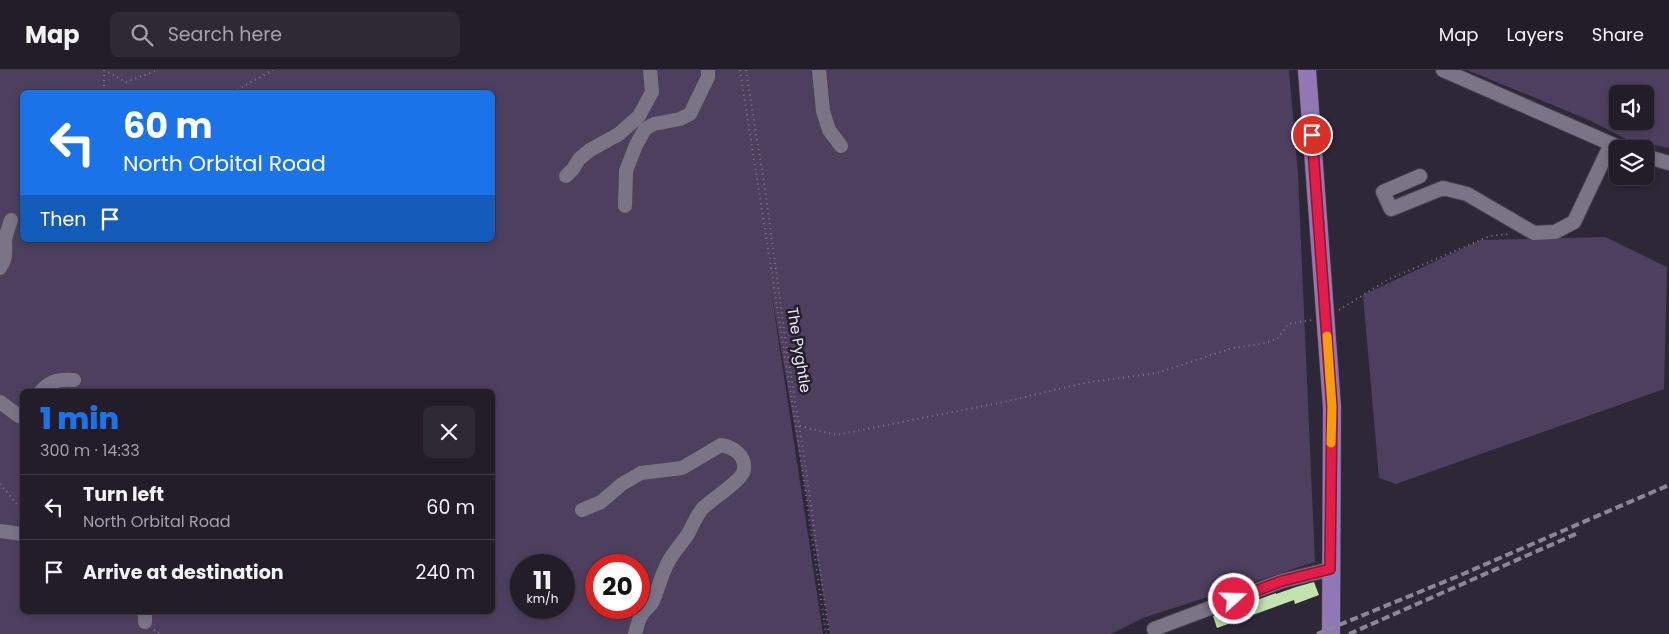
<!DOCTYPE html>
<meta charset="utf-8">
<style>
:root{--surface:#221d29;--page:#2e2a35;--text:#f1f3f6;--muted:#a2a2a8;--line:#3f3b46;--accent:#1a73e8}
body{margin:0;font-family:Poppins,sans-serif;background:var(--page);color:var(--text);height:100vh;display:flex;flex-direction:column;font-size:19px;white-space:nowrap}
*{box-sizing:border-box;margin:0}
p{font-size:16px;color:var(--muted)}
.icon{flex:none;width:28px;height:28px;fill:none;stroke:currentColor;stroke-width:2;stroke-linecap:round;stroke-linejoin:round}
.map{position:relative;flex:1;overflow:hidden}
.panel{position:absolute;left:20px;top:319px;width:475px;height:225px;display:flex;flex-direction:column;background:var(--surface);border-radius:8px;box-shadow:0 2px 8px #0003,0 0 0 1px var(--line)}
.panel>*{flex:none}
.guide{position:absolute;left:20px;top:20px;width:475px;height:152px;border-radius:8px;box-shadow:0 2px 8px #0003,0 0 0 1px var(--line);background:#1a73e8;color:#fff;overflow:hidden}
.fabs{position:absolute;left:1609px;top:15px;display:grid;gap:10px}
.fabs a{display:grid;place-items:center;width:45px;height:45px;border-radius:8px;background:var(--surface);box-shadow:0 2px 8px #0003,0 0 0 1px var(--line);font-size:25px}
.speed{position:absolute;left:510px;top:484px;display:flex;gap:10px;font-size:25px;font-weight:700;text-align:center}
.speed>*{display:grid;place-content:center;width:65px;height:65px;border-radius:50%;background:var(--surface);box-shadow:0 2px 8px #0003,0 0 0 1px var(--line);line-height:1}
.speed small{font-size:12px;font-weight:400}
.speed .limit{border:8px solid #d22;background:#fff;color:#111}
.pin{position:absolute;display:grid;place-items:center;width:42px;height:42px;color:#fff;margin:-21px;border:2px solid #fff;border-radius:50%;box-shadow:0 1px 5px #0007}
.me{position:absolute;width:55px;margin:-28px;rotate:70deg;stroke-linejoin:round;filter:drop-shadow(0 0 4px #0008)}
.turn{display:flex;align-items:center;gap:18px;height:105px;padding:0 20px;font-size:22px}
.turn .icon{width:65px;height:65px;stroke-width:2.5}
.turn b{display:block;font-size:35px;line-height:42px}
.then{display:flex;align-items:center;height:48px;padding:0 20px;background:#0003;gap:10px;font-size:19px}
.round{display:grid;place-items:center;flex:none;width:52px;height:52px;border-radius:8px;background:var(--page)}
.overview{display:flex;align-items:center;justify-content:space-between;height:85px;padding:0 20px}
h1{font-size:30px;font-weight:800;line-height:38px;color:var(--accent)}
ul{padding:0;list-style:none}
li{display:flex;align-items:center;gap:15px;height:65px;padding:0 20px;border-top:1px solid var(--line)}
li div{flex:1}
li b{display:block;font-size:19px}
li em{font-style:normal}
header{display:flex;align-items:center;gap:30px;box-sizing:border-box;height:70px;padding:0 25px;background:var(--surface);border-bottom:1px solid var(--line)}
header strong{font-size:24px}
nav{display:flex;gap:28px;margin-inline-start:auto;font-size:18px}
.search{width:350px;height:45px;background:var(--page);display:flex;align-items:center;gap:12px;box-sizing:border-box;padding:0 18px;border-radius:8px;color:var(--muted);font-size:19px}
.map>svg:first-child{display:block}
</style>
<header>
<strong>Map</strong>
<div class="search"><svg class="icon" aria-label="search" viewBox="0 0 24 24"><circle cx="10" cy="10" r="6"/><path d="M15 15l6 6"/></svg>Search here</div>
<nav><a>Map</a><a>Layers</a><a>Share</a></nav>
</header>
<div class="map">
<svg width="1669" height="564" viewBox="0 0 1669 564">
<rect width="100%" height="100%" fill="#2d2737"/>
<!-- green -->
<path fill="#4d405f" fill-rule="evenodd" d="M0,0H1289L1298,105L1315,492L1143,548L1111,564H830L770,214L823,564H0ZM22,22H492V170H22ZM22,321H492V541H22ZM521,495H564V538H521ZM596,495H639V538H596Z
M1467,0H1669V78L1626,69L1589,50ZM1618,24H1645V51H1618Z
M1605,167L1667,197L1664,319L1396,414L1379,408L1363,225L1481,170Z"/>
<!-- building -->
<path fill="#c2e2ae" d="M1314,512L1319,525L1295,534L1294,530L1217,558L1213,546L1276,523V524L1296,517Z"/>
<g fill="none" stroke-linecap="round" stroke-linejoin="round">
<defs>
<path id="minor" d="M819,0L823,41L829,60L841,76
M1443,0L1623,79
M1645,86L1669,93
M566,106L573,99L579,89L590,80L619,64L639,46L652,22L650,0
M1420,106L1383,122L1391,139L1443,118L1467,124L1534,163L1555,162L1574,152L1611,74
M625,136L626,101L636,75L645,59L654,54L680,49L690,44L708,7V0
M0,198C7,188 5,181 5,170C6,164 9,156 11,150
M41,321C51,310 60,309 74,310
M0,332L19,346L22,345
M582,440L601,432L622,414L641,403L682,398L721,375C733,377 746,385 744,400C742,411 713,428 703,438C696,446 693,455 688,464C680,476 670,485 665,499C660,509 658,520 653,531C650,537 644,540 641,546C638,551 637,558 635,564
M0,461L22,464
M145,541V552
M1154,559L1282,511L1331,499"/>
<path id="major" d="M1307,0L1332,337L1331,564"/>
</defs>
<!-- minor casing -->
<use href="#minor" stroke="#494451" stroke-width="16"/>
<!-- major casing -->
<use href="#major" stroke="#494451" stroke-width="19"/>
<!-- path -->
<path stroke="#7f7a88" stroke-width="2" stroke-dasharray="1 4" stroke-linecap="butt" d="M104,0L126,12L158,0
M104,0V22
M740,0L796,357L826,564
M746,0L765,120L787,281L804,386L829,564
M233,22L273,0
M1339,240L1389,209L1490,166L1509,164
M800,356L836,365L1004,332L1084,313L1157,303L1233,278L1266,273L1278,268L1288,254L1312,250
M0,414L22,440
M154,560L160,564"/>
<!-- minor -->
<use href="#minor" stroke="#7b7487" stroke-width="14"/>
<!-- major -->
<use href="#major" stroke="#9177b3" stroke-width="18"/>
<!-- rail -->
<path stroke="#8c8794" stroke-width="4" stroke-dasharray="8 4" stroke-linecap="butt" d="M1317,564L1456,507L1669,415
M1349,564L1578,463"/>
</g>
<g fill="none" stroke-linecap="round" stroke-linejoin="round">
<defs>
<path id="route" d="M1234,529L1282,511L1330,499L1332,337L1312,65"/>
</defs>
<!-- route casing -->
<use href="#route" stroke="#92132f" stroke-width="12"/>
<!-- route -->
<use href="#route" stroke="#e11d48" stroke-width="9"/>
<!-- slow -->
<path stroke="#f59e0b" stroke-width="9" d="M1327,266L1332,337L1331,373"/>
</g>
<g text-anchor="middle" stroke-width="5" stroke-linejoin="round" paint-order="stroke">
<!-- street labels -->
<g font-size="15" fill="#ece8f3" stroke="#241d2d">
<text transform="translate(799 280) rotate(81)" y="5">The Pyghtle</text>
</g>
</g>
</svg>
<div class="fabs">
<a><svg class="icon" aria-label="sound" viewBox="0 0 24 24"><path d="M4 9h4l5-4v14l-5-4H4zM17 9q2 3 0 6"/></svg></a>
<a><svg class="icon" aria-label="layers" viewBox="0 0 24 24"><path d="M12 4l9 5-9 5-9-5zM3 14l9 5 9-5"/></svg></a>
</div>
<div class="speed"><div>11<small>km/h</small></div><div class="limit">20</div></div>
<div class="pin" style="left:1312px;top:65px;background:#d93025"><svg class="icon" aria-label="arrive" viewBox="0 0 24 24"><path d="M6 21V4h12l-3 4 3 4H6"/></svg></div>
<svg class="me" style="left:1234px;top:529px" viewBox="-20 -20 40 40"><circle r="17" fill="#e11d48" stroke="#fff" stroke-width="3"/><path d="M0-11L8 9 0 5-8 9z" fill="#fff"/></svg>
<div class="guide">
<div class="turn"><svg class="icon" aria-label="left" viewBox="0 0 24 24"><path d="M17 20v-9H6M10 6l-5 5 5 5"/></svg><div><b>60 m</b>North Orbital Road</div></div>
<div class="then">Then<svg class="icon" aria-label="arrive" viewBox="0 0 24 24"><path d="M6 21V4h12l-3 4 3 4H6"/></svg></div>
</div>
<section class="panel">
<div class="overview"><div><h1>1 min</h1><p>300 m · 14:33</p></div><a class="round"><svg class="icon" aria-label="close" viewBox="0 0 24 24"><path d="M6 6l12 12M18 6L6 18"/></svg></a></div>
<ul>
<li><svg class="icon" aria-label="left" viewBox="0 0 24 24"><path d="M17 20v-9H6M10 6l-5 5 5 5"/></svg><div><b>Turn left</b><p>North Orbital Road</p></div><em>60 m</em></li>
<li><svg class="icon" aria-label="arrive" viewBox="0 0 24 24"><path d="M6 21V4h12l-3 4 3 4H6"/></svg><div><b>Arrive at destination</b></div><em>240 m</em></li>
</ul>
</section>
</div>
